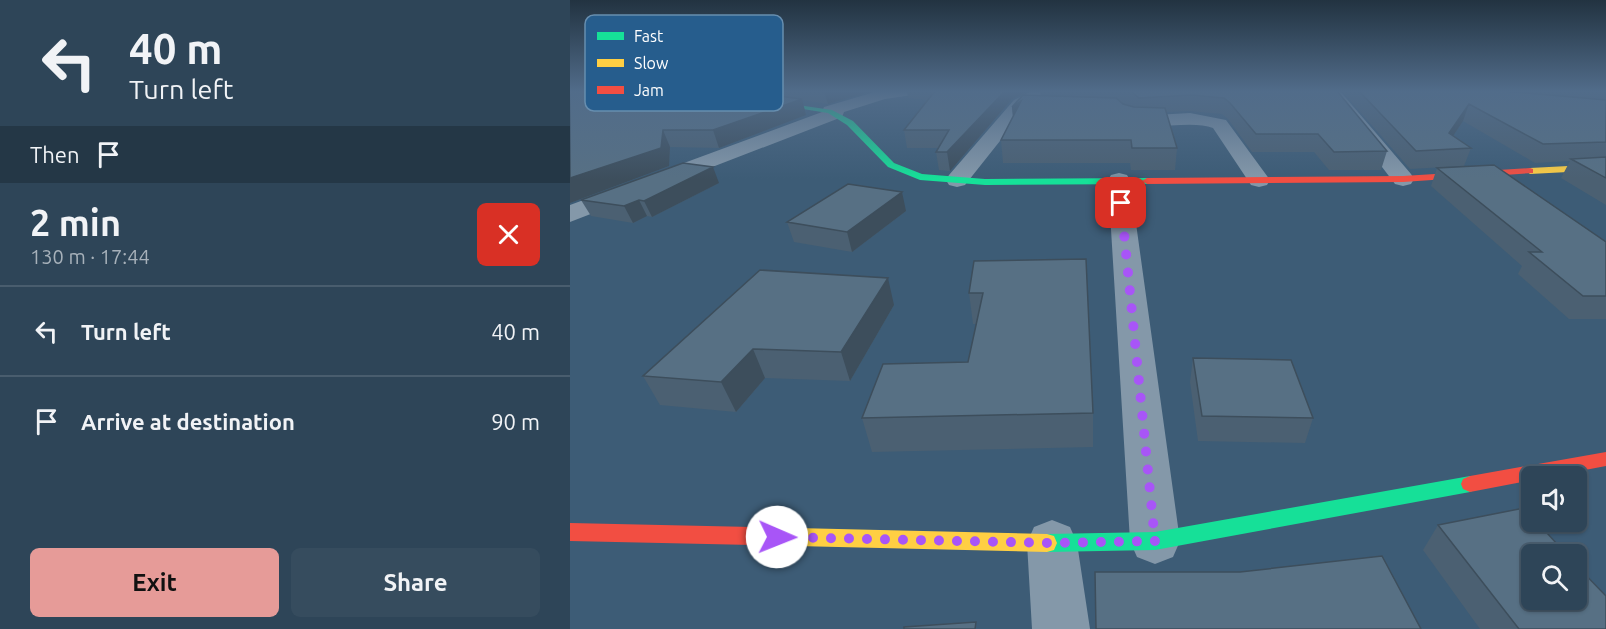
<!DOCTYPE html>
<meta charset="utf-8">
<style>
:root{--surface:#2e4558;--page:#364c5e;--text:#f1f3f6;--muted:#a7b1ba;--line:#495d6e;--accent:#e69b98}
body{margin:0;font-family:Ubuntu,sans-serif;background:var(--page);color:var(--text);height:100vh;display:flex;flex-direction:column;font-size:22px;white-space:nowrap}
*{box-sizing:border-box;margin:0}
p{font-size:20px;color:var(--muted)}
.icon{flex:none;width:33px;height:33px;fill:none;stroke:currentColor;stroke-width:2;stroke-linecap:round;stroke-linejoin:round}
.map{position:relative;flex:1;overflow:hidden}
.sheet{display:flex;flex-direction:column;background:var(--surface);width:570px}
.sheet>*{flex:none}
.banner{background:#2e4558;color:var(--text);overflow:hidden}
.buttons{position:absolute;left:951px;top:466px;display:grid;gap:12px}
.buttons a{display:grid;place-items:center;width:66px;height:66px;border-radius:9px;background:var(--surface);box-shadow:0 2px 4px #0004,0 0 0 2px var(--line);font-size:30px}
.pin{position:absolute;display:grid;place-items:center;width:51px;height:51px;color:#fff;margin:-26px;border-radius:12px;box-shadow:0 3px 9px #0006}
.me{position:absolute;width:66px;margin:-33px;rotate:91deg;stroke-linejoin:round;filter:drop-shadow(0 0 4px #0008)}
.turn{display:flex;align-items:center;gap:21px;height:126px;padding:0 30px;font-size:27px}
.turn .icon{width:78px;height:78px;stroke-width:2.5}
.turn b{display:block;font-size:42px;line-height:51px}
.then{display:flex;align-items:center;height:57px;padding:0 30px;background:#0003;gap:12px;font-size:22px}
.round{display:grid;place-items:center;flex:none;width:63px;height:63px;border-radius:9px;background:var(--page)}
.headline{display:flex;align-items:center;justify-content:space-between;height:102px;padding:0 30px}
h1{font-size:36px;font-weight:600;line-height:45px}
.primary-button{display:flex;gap:12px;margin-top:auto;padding:12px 30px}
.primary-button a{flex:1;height:69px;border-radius:9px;background:var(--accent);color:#111;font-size:24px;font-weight:600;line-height:69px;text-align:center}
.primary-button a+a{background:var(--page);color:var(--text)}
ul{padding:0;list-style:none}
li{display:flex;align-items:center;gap:18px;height:90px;padding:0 30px;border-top:2px solid var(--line)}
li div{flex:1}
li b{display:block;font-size:22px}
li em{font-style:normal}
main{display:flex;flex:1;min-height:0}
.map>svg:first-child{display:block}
</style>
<main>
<section class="sheet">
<div class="banner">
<div class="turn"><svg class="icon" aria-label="left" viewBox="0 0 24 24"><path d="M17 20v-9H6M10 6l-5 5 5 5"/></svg><div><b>40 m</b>Turn left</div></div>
<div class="then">Then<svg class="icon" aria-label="arrive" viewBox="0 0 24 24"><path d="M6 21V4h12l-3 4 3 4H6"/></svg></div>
</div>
<div class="headline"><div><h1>2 min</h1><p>130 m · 17:44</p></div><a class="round" style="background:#d93025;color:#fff"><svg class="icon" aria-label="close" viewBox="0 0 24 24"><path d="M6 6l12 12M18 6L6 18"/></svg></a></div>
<ul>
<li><svg class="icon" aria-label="left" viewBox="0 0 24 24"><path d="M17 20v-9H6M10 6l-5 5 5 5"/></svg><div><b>Turn left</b></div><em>40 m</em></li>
<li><svg class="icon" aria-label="arrive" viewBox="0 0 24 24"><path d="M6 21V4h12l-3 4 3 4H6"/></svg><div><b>Arrive at destination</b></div><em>90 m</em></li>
</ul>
<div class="primary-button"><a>Exit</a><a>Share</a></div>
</section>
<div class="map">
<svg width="1036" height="629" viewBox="0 0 1036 629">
<rect width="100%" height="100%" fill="#3d5c76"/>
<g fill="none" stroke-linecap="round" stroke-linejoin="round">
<!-- street -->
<path fill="#8498a9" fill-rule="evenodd" d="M187,91H211L209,94L179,103L171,98L173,95Z
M308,91H351L349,94L315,99L274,112L272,117L0,222V205L252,112L254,107Z
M462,91H481L479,94L464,103L484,104L486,108L484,112H453L395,185L387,187L379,185L376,180L379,175L444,100Z
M754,91H770L841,174L844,179L841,184L833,186L825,184Z
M555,110L567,116L620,113L656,120L700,180L697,185L689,187L681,185L643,128C618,118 560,137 546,115L549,111Z
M549,173L557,175L560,180L610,541L603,557L585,564L567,557L560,541L538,180L541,175Z
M482,520L500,527L507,543L520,629H462L457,543L464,527Z"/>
<!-- fast -->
<path fill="#16e098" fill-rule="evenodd" d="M119,91H132L262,110L283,121L324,163L352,174L415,179L577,178L582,181L577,184L415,185L350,180L318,167L277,125L258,113Z
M900,476L907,479L909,484L907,489L900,492L585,550L477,552L470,550L467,543L470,536L477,534L585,532Z"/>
<!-- slow -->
<path fill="#ffcf43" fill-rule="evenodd" d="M1036,164V170L960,174L956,171L960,168Z
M226,528L477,534L484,536L487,543L484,550L477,552L226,546L219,544L216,537L219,530Z"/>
<!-- jam -->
<path fill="#f24e42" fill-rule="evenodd" d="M960,168L963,169V173L833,182L577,184L572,181L577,178L833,176Z
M1036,452V466L978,477H962V480L900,492L893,489L891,484L893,479L900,476Z
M0,523L226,528L233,530L236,537L233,544L226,546L0,541Z"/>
</g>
<!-- wall -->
<path fill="#4b6072" d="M0,91H180L176,92L208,96L206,91H302L258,104L232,100L236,115L149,148L100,147L99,166L0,203Z
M337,91H458L442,99L380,171L369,170L366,152L369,148H337L334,130L357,100L338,98Z
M470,91H767L817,151L811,170H759L744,152H682L658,119L652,114L620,111L596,112L607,148L605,170H561L560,163H433L431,140L443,117L442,107L471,96Z
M772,91H1036V205L991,178L1000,161L965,163L893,121L883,136L901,148L894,166L840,169Z
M867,168L1036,242V319H999L948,274L952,266L861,186Z
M149,183L82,217L77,216L63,223L21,216L11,200Z
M336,211L282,252L224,242L217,222Z
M404,261L523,413V447L302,452L292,418L398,362L407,324H403L399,293Z
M324,305L280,381L195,378L166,412L90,405L73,376Z
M623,358L743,418L735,443L628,441L620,382Z
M868,525L1036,629H910L853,550Z
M525,572L851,629H525Z"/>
<!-- shaded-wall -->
<path fill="#3d4e5c" d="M254,91H302L258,104Z
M435,91H458L442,99L380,171L377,152Z
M232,99L236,115L149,148L143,130Z
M451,101L444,127L442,107Z
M899,104L893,121L873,151L879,133Z
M93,130L100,147L99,166L0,203V178Z
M143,167L149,183L82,217L74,201Z
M332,192L336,211L282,252L277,232Z
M69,200L77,216L63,223L54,206Z
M318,278L324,305L280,381L271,352Z
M183,349L195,378L166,412L151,382Z"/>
<!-- building -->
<path fill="#577084" stroke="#3d4e5c" stroke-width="1.5" d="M0,91H168L232,99L143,130H93L91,148L0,178Z
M365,91H435L377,152H366L379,130H334Z
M561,91H767L817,151L764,152L748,134H686L660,103L654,98L621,95L569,98Z
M789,91H933L1036,100V142L973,144L899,104L879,133L901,148L846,151Z
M453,95L546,98L553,104L564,107L595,108L607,148H562L561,140H431L451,101L442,107Z
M1036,157V178L1001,159Z
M113,163L143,167L74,201L69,200L54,206L11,200Z
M924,165L1036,242V296H1013L959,252H972L867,168Z
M278,184L332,192L277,232L217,222Z
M516,259L523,413L292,418L313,364L398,362L413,293H399L404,261Z
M190,270L318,278L271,352L183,349L151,382L73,376Z
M623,358L721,360L743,418L632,416Z
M954,508L962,516V522H967L997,555H962V600H1006V565L1036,596V629H949L868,525Z
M812,556L851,629H526L525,572H670Z
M406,622L405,629H334V627Z"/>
<!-- sky -->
<linearGradient id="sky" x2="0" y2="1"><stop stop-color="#223341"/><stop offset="0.51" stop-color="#516c8a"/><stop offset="1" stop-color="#516c8a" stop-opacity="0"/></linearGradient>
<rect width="1036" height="179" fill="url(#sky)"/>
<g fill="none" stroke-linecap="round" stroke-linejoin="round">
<!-- route -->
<path stroke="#a855f7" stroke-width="10" stroke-dasharray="0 18" d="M207,537L482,543L585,541L551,203"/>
</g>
<!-- legend -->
<rect x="15" y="15" width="198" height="96" rx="9" fill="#265d8d" stroke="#678eaf" stroke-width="1.5"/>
<rect x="27" y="32" width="27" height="8" fill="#16e098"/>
<rect x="27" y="59" width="27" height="8" fill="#ffcf43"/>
<rect x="27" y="86" width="27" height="8" fill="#f24e42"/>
<g font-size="16" fill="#fff">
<text x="64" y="42">Fast</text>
<text x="64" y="69">Slow</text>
<text x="64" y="96">Jam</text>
</g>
</svg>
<div class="buttons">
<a><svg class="icon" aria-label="sound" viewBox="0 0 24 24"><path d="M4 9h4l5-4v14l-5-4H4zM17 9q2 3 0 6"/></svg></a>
<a><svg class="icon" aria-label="search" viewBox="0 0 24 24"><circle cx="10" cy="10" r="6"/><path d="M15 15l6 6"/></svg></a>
</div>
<div class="pin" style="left:551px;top:203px;background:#d93025"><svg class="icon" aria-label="arrive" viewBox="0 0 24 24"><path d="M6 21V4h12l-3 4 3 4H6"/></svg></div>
<svg class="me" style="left:207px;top:537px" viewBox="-20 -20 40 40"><circle r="19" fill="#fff"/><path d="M0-13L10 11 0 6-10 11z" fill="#a855f7"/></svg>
</div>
</main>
